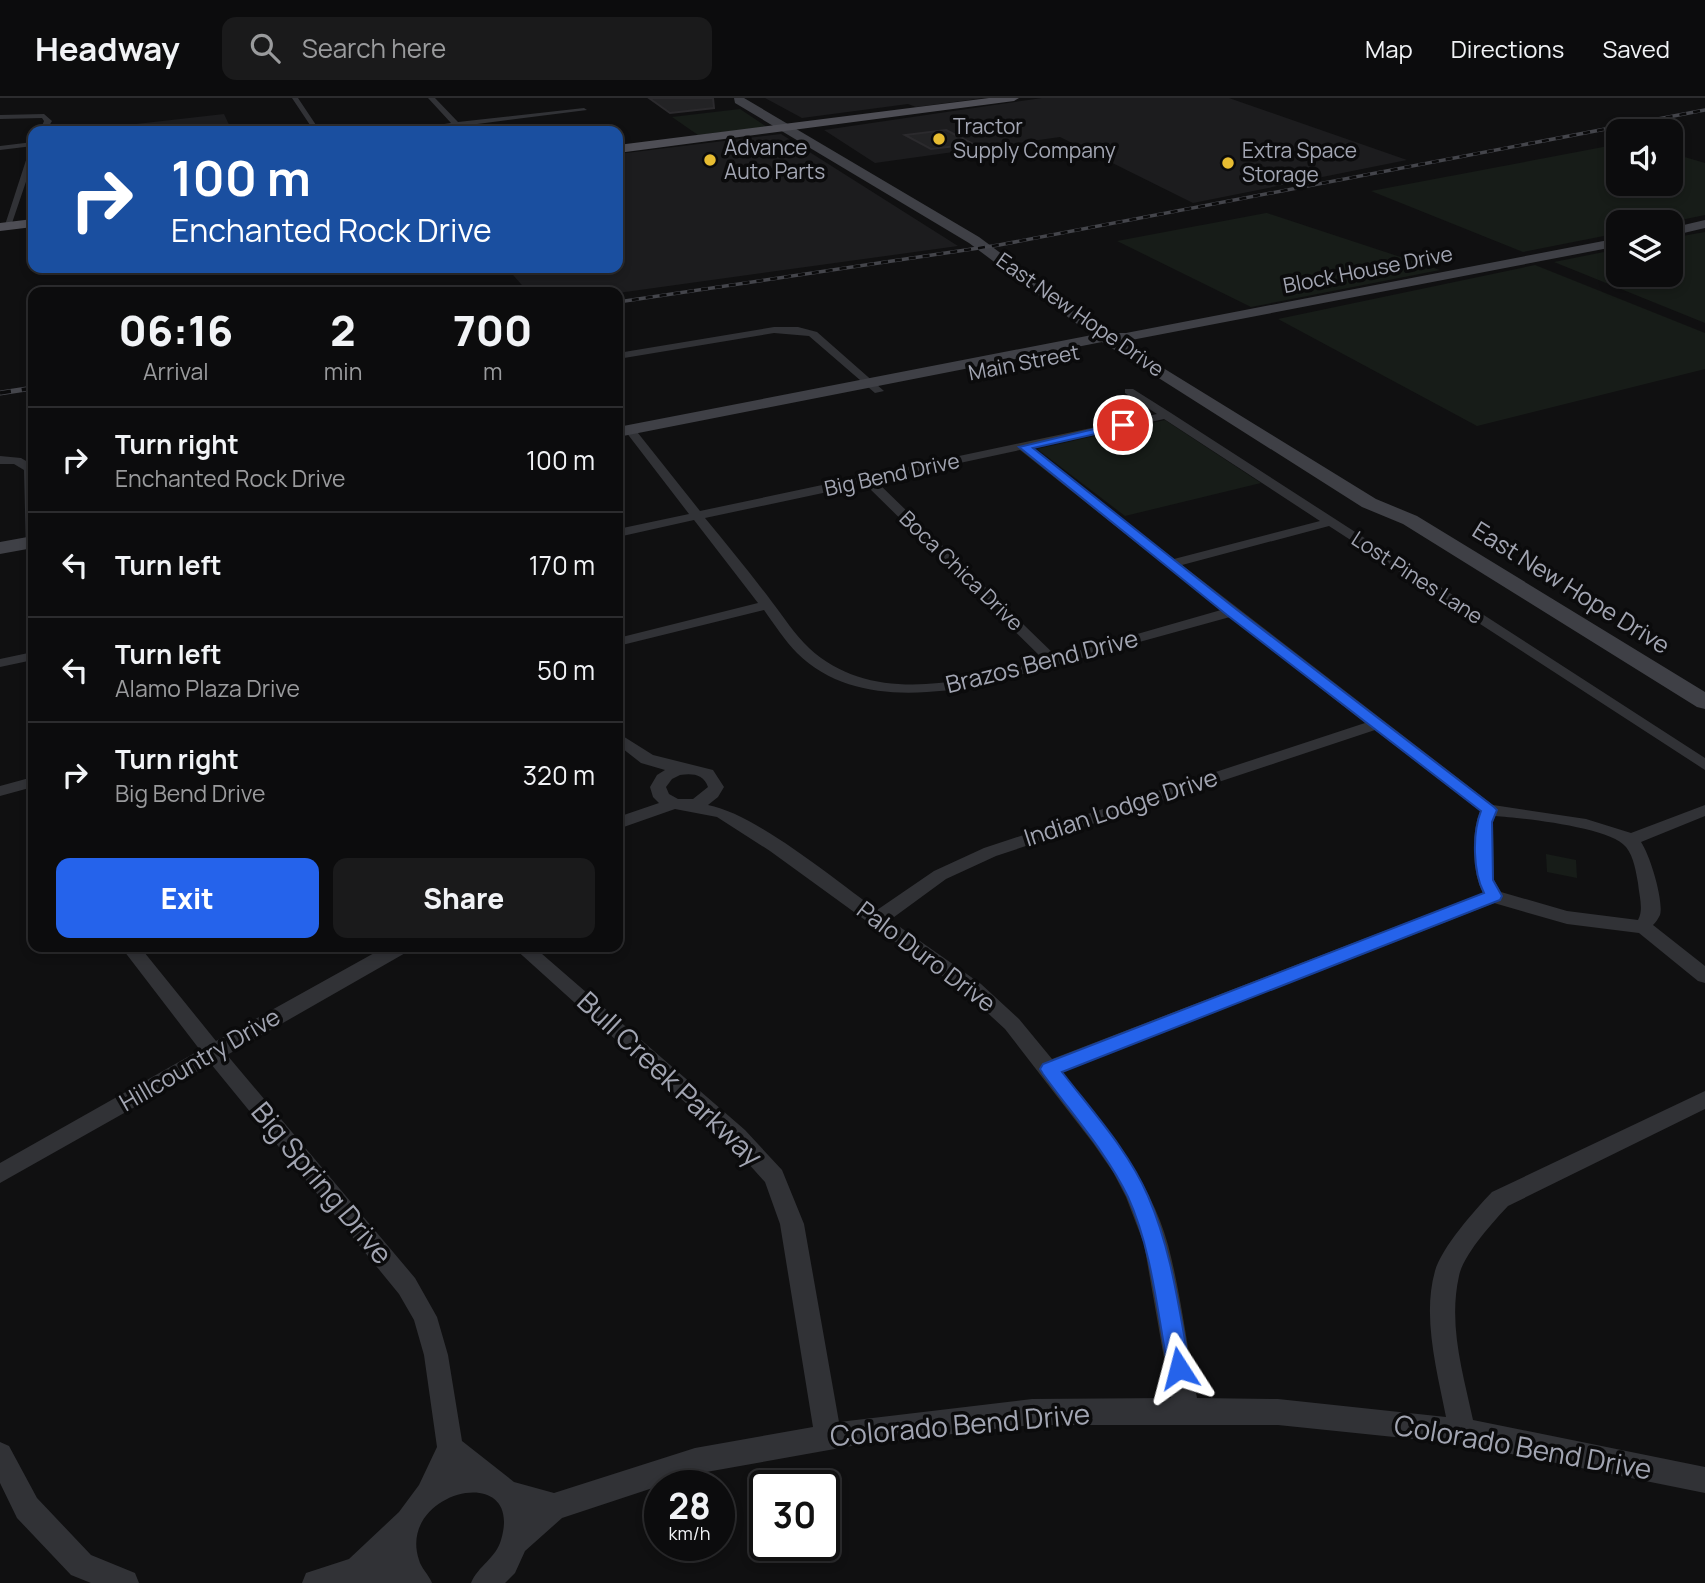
<!DOCTYPE html>
<style>
:root{--surface:#0c0c0d;--page:#1a1a1b;--text:#f1f3f6;--muted:#9a9b9d;--line:#2c2c2e;--accent:#2563eb}
body{margin:0;font-family:Manrope,sans-serif;background:var(--page);color:var(--text);height:100vh;display:flex;flex-direction:column;font-size:26px;white-space:nowrap}
*{box-sizing:border-box;margin:0}
p{font-size:23px;color:var(--muted)}
.icon{flex:none;width:38px;height:38px;fill:none;stroke:currentColor;stroke-width:2;stroke-linecap:round;stroke-linejoin:round}
.map{position:relative;flex:1;overflow:hidden}
.drawer{position:absolute;left:28px;top:189px;width:595px;height:665px;display:flex;flex-direction:column;background:var(--surface);border-radius:14px;box-shadow:0 4px 10px #0003,0 0 0 2px var(--line)}
.drawer>*{flex:none}
.guide{position:absolute;left:28px;top:28px;width:595px;height:147px;border-radius:14px;box-shadow:0 4px 10px #0003,0 0 0 2px var(--line);background:#1a4fa0;color:#fff;overflow:hidden}
.fabs{position:absolute;left:1606px;top:21px;display:grid;gap:14px}
.fabs a{display:grid;place-items:center;width:77px;height:77px;border-radius:14px;background:var(--surface);box-shadow:0 4px 10px #0003,0 0 0 2px var(--line);font-size:35px}
.speed{position:absolute;left:644px;top:1372px;display:flex;gap:14px;font-size:35px;font-weight:700;text-align:center}
.speed>*{display:grid;place-content:center;width:91px;height:91px;border-radius:50%;background:var(--surface);box-shadow:0 4px 10px #0003,0 0 0 2px var(--line);line-height:1}
.speed small{font-size:18px;font-weight:400}
.speed .limit{border:4px solid #111;border-radius:10px;background:#fff;color:#111}
.pin{position:absolute;display:grid;place-items:center;width:60px;height:60px;color:#fff;margin:-30px;border:4px solid #fff;border-radius:50%;box-shadow:0 2px 7px #0007}
.me{position:absolute;width:77px;margin:-38px;rotate:351deg;stroke-linejoin:round;filter:drop-shadow(0 0 5px #0008)}
.turn{display:flex;align-items:center;gap:24px;height:147px;padding:0 28px;font-size:32px}
.turn .icon{width:91px;height:91px;stroke-width:2.5}
.turn b{display:block;font-size:49px;line-height:60px}
.eta{display:flex;justify-content:space-evenly;align-items:center;height:119px;text-align:center}
.eta b{font-size:42px;font-weight:800;line-height:49px}
.button{display:flex;gap:14px;margin-top:auto;padding:14px 28px}
.button a{flex:1;height:80px;border-radius:14px;background:var(--accent);color:#fff;font-size:28px;font-weight:800;line-height:80px;text-align:center}
.button a+a{background:var(--page);color:var(--text)}
ul{padding:0;list-style:none}
li{display:flex;align-items:center;gap:21px;height:105px;padding:0 28px;border-top:2px solid var(--line)}
li div{flex:1}
li b{display:block;font-size:26px}
li em{font-style:normal}
header{display:flex;align-items:center;gap:42px;box-sizing:border-box;height:98px;padding:0 35px;background:var(--surface);border-bottom:2px solid var(--line)}
header strong{font-size:33px}
nav{display:flex;gap:38px;margin-inline-start:auto;font-size:24px}
.search{width:490px;height:63px;background:var(--page);display:flex;align-items:center;gap:18px;box-sizing:border-box;padding:0 24px;border-radius:14px;color:var(--muted);font-size:26px}
.map>svg:first-child{display:block}
</style>
<header>
<strong>Headway</strong>
<div class="search"><svg class="icon" aria-label="search" viewBox="0 0 24 24"><circle cx="10" cy="10" r="6"/><path d="M15 15l6 6"/></svg>Search here</div>
<nav><a>Map</a><a>Directions</a><a>Saved</a></nav>
</header>
<div class="map">
<svg width="1705" height="1485" viewBox="0 0 1705 1485">
<rect width="100%" height="100%" fill="#101011"/>
<!-- built -->
<path fill="#1c1c1e" d="M765,0H984L916,9L908,6L802,20Z
M1042,0H1229L1407,62L1193,105L1060,39L875,65L824,32Z
M224,16L232,33H92V31Z
M781,36L958,148L618,195L528,194L507,170H618V56Z"/>
<!-- green -->
<path fill="#171c18" d="M740,11L767,29L698,37L672,19Z
M1619,46V86H1671V55L1705,65V117L1671,124H1619V135L1523,154L1371,93Z
M1266,115H1267L1440,172L1251,209L1117,143Z
M1705,134V225L1554,164L1619,151V177H1671V140Z
M1535,167L1705,235V271L1477,328L1278,221Z
M1165,322L1261,385L1125,418L1037,351Z
M1546,756L1576,762L1577,780L1547,774Z"/>
<!-- building -->
<path fill="#232325" stroke="#2b2a2d" stroke-width="2" d="M649,0H713L714,10L670,15Z
M946,32L973,46L931,51L905,37Z"/>
<g fill="none" stroke-linecap="round" stroke-linejoin="round">
<!-- street -->
<path fill="#313236" fill-rule="evenodd" d="M292,0H298L320,33H314Z
M428,0H435L458,24L584,10L587,12L462,28L466,33H459L455,29L396,33L451,25Z
M0,17L44,16L52,23L46,33H40L44,23L42,20L0,21Z
M33,44V48L0,52V48Z
M33,51V63L11,128L4,130L29,53Z
M774,229H798L817,234L884,293L875,295L809,238L774,235L618,261V255Z
M1125,291H1133L1171,315L1705,660V672L1329,428L1182,467L1493,707L1586,721L1631,735L1705,707V718L1641,744C1650,757 1664,803 1660,817C1658,821 1656,824 1653,827L1705,868V885L1698,883L1639,835L1567,826L1494,805L1062,974C1104,1027 1150,1080 1168,1147C1181,1196 1187,1249 1197,1300L1278,1301L1446,1319C1437,1273 1422,1219 1435,1173C1442,1149 1474,1113 1492,1094L1705,993V1011L1508,1108C1493,1124 1463,1157 1459,1178C1448,1227 1463,1275 1473,1322L1705,1369V1395L1462,1346L1278,1327H1032L857,1347L695,1376L562,1420L525,1453L515,1475L505,1485H471C478,1468 496,1460 501,1442C525,1362 396,1393 419,1462C421,1470 429,1477 432,1485H302L306,1475L349,1461L399,1414L419,1387L437,1349L424,1257L414,1222L399,1196L211,966L0,1085V1065L200,952L121,849H140L216,943L385,849H409L407,854L227,957L415,1180L437,1219L448,1257L462,1343L514,1384L554,1395L695,1350L813,1329L780,1126L765,1084L729,1044L513,849H534L745,1032L782,1072L804,1126L839,1324L1032,1301L1171,1300L1144,1146L1126,1099L1113,1074L1093,1045L1005,931L967,896L770,753L717,719L675,711L618,731V719L659,705L653,699L650,689L657,677L665,672L641,665L618,647V635L653,657L713,672L724,689L718,699L708,707C756,716 835,782 877,812L934,773L984,750L1365,625L1230,519L983,587C919,598 847,604 797,555C785,543 774,526 764,512L618,548V540L758,505L694,422L618,439V431L689,416L626,334V330H634L700,413L1157,316L1125,295ZM1164,321L1320,423L1174,461L1032,350ZM1020,352L1221,512L1057,559L876,383ZM865,386L1044,562C968,584 873,609 809,550C795,537 783,518 772,504C751,476 728,448 705,420ZM1375,632L1480,713C1471,735 1472,775 1483,795L1052,961L1019,921L981,886L890,822L946,781L996,758ZM680,677C692,675 704,676 708,689L693,701H678L669,696L666,689L672,681ZM1495,718C1522,720 1610,729 1626,749C1634,759 1636,774 1638,785C1639,797 1644,812 1638,822L1567,813L1501,794L1494,782L1493,724Z
M0,358L21,360L33,367V456L26,452L24,372L14,366H0Z
M33,554V562L0,569V561Z
M33,679V689L0,698V688Z
M0,1344L9,1348L37,1400L91,1457L135,1475L139,1485H91L71,1477L17,1420L0,1385Z"/>
<!-- secondary -->
<path fill="#3f4046" fill-rule="evenodd" d="M734,0H744L979,139L1108,235H1126L1619,140V148L1121,244L1376,401L1417,418L1705,594V611L1697,609L1403,426L1362,409L1102,244L618,339V329L1092,237L969,145L735,5Z
M1705,122V130L1671,138V130Z
M33,438V450L0,456V444Z"/>
<!-- primary -->
<path fill="#4e4e55" fill-rule="evenodd" d="M989,0H1019L1014,3L618,55V47Z
M33,121V129L0,133V125Z"/>
<defs>
<path id="rail-far1" d="M618,204L999,147L1705,12"/>
<path id="rail" d="M0,295L33,290"/>
</defs>
<!-- rail-far1 casing -->
<use href="#rail-far1" stroke="#44454b" stroke-width="3.5"/>
<!-- rail casing -->
<use href="#rail" stroke="#44454b" stroke-width="5"/>
<!-- rail-far1 -->
<use href="#rail-far1" stroke="#0b0b0c" stroke-width="2.5" stroke-dasharray="7" stroke-linecap="butt"/>
<!-- rail -->
<use href="#rail" stroke="#0b0b0c" stroke-width="3.5" stroke-dasharray="11" stroke-linecap="butt"/>
</g>
<!-- route -->
<path fill="#2563eb" stroke="#184099" stroke-width="2" d="M1123,324L1128,327L1127,329L1033,350L1236,511L1494,709L1497,712L1492,724L1493,782L1502,798L1500,802L1062,974C1092,1013 1128,1052 1148,1098C1172,1153 1179,1212 1190,1270L1187,1278L1179,1281L1171,1278L1168,1270C1157,1213 1152,1152 1128,1099C1107,1055 1071,1015 1043,976L1040,971L1043,966L1484,795C1473,774 1472,736 1481,713L1227,517L1019,349Z"/>
<!-- markers -->
<g fill="#e8bd32" stroke="#0b0b0c" stroke-width="2.5">
<circle cx="939" cy="41" r="7"/>
<circle cx="710" cy="62" r="7"/>
<circle cx="1228" cy="65" r="7"/>
</g>
<g text-anchor="middle" stroke-width="7" stroke-linejoin="round" paint-order="stroke">
<!-- far-poi labels -->
<g font-size="21" fill="#a2a5b2" stroke="#0b0b0c" text-anchor="start">
<text x="953" y="36">Tractor<tspan x="953" dy="24">Supply Company</tspan></text>
<text x="724" y="57">Advance<tspan x="724" dy="24">Auto Parts</tspan></text>
<text x="1242" y="60">Extra Space<tspan x="1242" dy="24">Storage</tspan></text>
</g>
<!-- far-street labels -->
<g font-size="21" fill="#a2a5b2" stroke="#0b0b0c">
<text transform="translate(1368 172) rotate(-11)" y="7">Block House Drive</text>
<text transform="translate(1080 217) rotate(35)" y="7">East New Hope Drive</text>
<text transform="translate(1024 265) rotate(-11)" y="7">Main Street</text>
<text transform="translate(892 377) rotate(-12)" y="7">Big Bend Drive</text>
<text transform="translate(961 473) rotate(44)" y="7">Boca Chica Drive</text>
<text transform="translate(1417 480) rotate(33)" y="7">Lost Pines Lane</text>
</g>
<!-- street labels -->
<g font-size="24" fill="#a2a5b2" stroke="#0b0b0c">
<text transform="translate(1571 490) rotate(32)" y="8">East New Hope Drive</text>
<text transform="translate(1042 564) rotate(-14)" y="8">Brazos Bend Drive</text>
<text transform="translate(1121 710) rotate(-18)" y="8">Indian Lodge Drive</text>
<text transform="translate(926 859) rotate(37)" y="8">Palo Duro Drive</text>
<text transform="translate(200 962) rotate(-30)" y="8">Hillcountry Drive</text>
</g>
<!-- near-street labels -->
<g font-size="28" fill="#a2a5b2" stroke="#0b0b0c">
<text transform="translate(670 981) rotate(43)" y="10">Bull Creek Parkway</text>
<text transform="translate(322 1085) rotate(50)" y="10">Big Spring Drive</text>
<text transform="translate(960 1327) rotate(-5)" y="10">Colorado Bend Drive</text>
<text transform="translate(1523 1349) rotate(10)" y="10">Colorado Bend Drive</text>
</g>
</g>
</svg>
<div class="fabs">
<a><svg class="icon" aria-label="sound" viewBox="0 0 24 24"><path d="M4 9h4l5-4v14l-5-4H4zM17 9q2 3 0 6"/></svg></a>
<a><svg class="icon" aria-label="layers" viewBox="0 0 24 24"><path d="M12 4l9 5-9 5-9-5zM3 14l9 5 9-5"/></svg></a>
</div>
<div class="speed"><div>28<small>km/h</small></div><div class="limit">30</div></div>
<div class="pin" style="left:1123px;top:327px;background:#d93025"><svg class="icon" aria-label="arrive" viewBox="0 0 24 24"><path d="M6 21V4h12l-3 4 3 4H6"/></svg></div>
<svg class="me" style="left:1179px;top:1270px" viewBox="-20 -20 40 40"><path d="M0-17L14 15 0 8-14 15z" fill="#2563eb" stroke="#fff" stroke-width="4"/></svg>
<div class="guide">
<div class="turn"><svg class="icon" aria-label="right" viewBox="0 0 24 24"><path d="M7 20v-9h11M14 6l5 5-5 5"/></svg><div><b>100 m</b>Enchanted Rock Drive</div></div>
</div>
<section class="drawer">
<div class="eta">
<div><b>06:16</b><p>Arrival</p></div>
<div><b>2</b><p>min</p></div>
<div><b>700</b><p>m</p></div>
</div>
<ul>
<li><svg class="icon" aria-label="right" viewBox="0 0 24 24"><path d="M7 20v-9h11M14 6l5 5-5 5"/></svg><div><b>Turn right</b><p>Enchanted Rock Drive</p></div><em>100 m</em></li>
<li><svg class="icon" aria-label="left" viewBox="0 0 24 24"><path d="M17 20v-9H6M10 6l-5 5 5 5"/></svg><div><b>Turn left</b></div><em>170 m</em></li>
<li><svg class="icon" aria-label="left" viewBox="0 0 24 24"><path d="M17 20v-9H6M10 6l-5 5 5 5"/></svg><div><b>Turn left</b><p>Alamo Plaza Drive</p></div><em>50 m</em></li>
<li><svg class="icon" aria-label="right" viewBox="0 0 24 24"><path d="M7 20v-9h11M14 6l5 5-5 5"/></svg><div><b>Turn right</b><p>Big Bend Drive</p></div><em>320 m</em></li>
</ul>
<div class="button"><a>Exit</a><a>Share</a></div>
</section>
</div>
